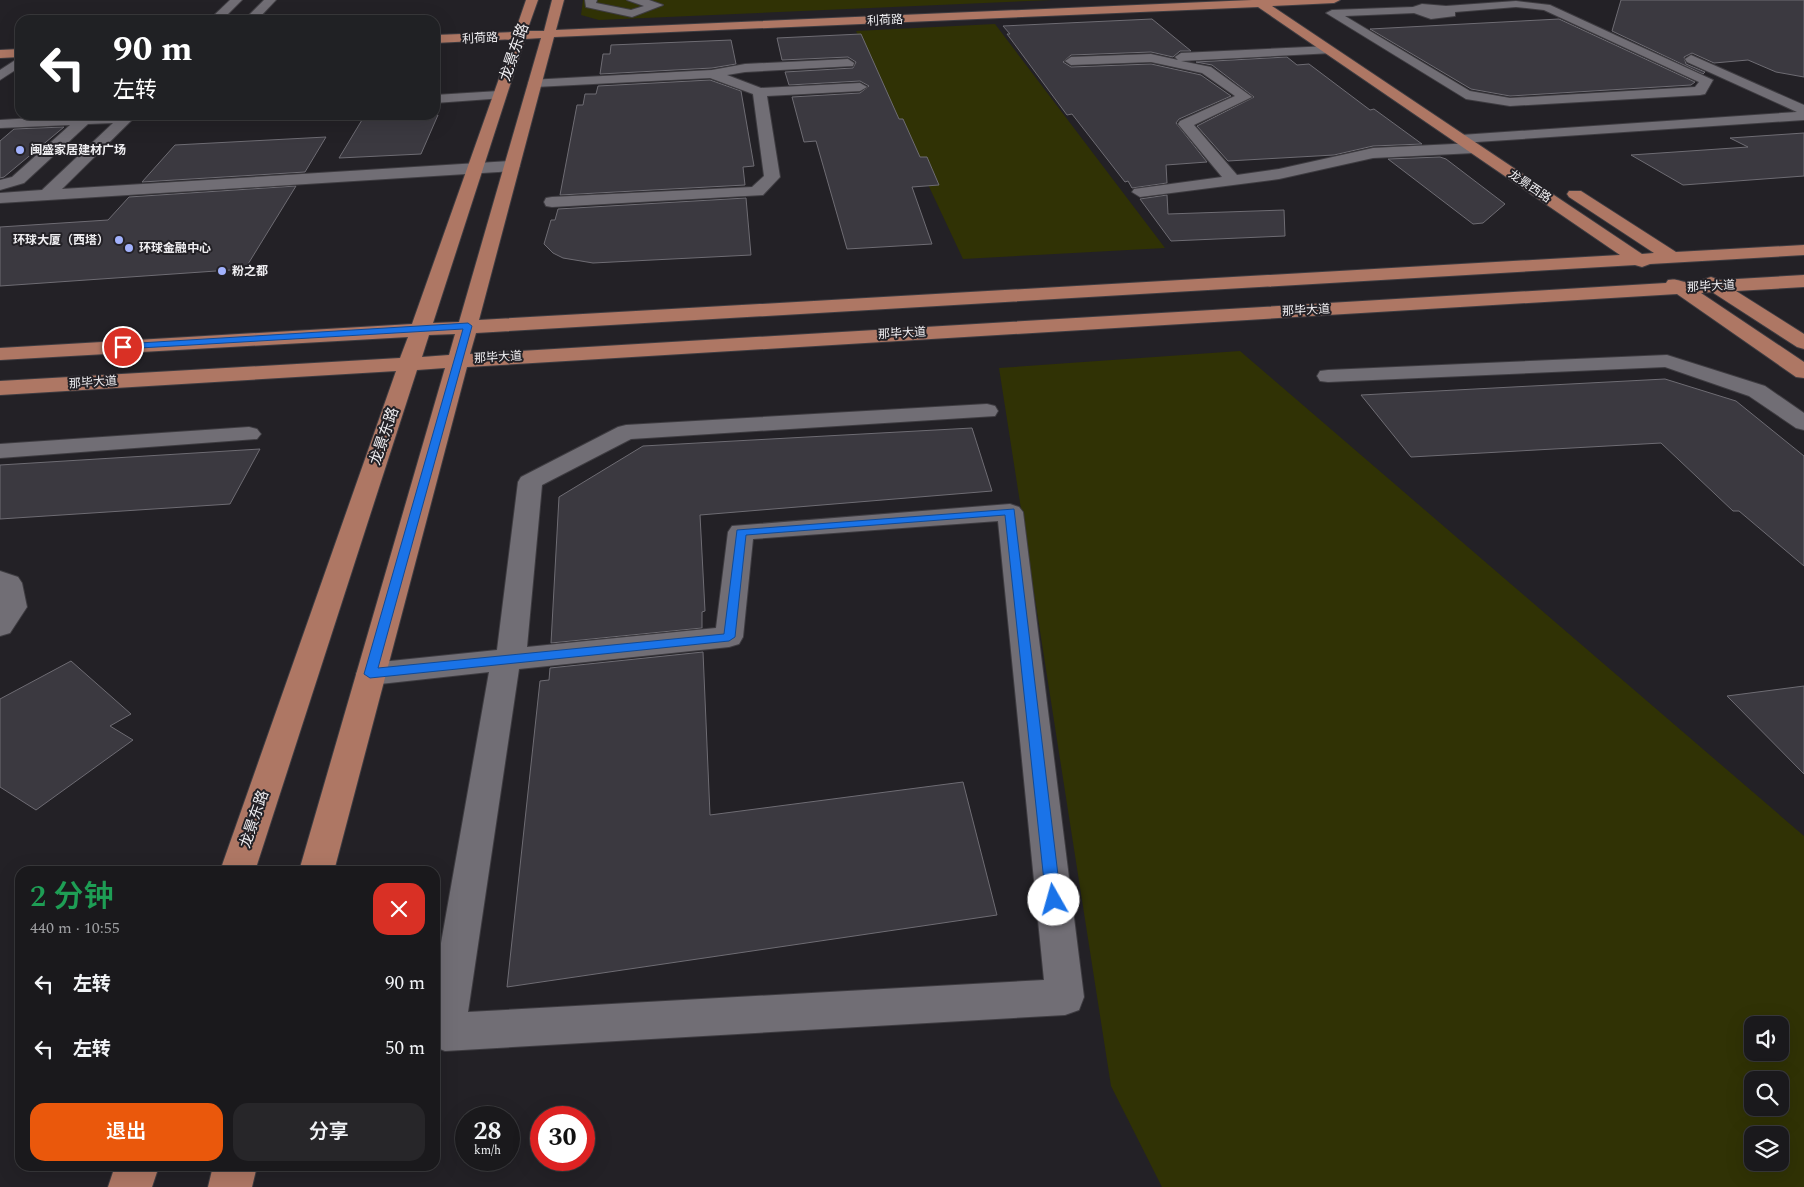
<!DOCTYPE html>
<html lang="zh">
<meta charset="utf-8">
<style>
:root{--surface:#1a191c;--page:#272629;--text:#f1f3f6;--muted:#9fa0a3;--line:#38383b;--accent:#ea580c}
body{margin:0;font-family:Spectral,"Noto Sans SC",serif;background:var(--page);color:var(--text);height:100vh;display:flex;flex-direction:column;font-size:19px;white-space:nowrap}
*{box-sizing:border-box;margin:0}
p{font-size:16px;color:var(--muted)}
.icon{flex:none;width:28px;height:28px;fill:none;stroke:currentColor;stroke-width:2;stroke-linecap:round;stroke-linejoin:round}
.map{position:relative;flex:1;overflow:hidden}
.drawer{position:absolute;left:15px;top:866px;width:425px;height:305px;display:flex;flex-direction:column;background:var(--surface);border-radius:15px;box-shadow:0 5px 20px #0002,0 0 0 1px var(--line)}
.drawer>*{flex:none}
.guide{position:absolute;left:15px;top:15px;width:425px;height:105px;border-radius:15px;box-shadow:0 5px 20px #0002,0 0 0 1px var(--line);background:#202124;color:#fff;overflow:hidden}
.fabs{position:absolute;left:1744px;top:1016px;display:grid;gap:10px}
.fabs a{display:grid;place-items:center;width:45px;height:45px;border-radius:10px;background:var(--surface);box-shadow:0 5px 20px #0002,0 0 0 1px var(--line);font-size:25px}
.speed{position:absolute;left:455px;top:1106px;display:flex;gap:10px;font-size:25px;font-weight:700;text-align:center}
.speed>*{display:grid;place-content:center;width:65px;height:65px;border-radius:50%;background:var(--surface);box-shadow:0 5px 20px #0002,0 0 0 1px var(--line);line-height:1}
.speed small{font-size:12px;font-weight:400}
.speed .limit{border:8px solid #d22;background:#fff;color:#111}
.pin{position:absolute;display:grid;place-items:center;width:42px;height:42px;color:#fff;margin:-21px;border:2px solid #fff;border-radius:50%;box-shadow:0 1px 5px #0007}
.me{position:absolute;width:55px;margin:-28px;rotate:353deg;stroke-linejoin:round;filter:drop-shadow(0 0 4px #0008)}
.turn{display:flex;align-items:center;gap:18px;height:105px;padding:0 15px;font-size:22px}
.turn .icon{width:65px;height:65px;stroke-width:2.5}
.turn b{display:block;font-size:35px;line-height:42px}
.round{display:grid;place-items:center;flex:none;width:52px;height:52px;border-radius:15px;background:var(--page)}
.head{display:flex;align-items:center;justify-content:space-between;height:85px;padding:0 15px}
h1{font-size:30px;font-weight:600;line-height:38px;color:#1e9e55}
.primary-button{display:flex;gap:10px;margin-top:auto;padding:10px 15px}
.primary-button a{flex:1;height:58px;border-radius:15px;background:var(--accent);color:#fff;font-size:20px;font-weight:600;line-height:58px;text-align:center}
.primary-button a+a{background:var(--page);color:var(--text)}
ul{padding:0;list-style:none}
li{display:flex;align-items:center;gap:15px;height:65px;padding:0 15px}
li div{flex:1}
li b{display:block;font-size:19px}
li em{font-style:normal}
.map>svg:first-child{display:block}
</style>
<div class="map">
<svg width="1804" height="1187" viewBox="0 0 1804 1187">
<rect width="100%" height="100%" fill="#232126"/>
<!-- green -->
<path fill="#303205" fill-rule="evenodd" d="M583,0H1052L599,20L581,15Z
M995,24L1165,248L963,259L856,31Z
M1240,351L1804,836V1187H1162L1111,1086L999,368ZM1752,1025H1780V1052H1752ZM1752,1080H1780V1108H1752ZM1752,1135H1780V1162H1752Z"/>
<!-- building -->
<path fill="#3b3940" stroke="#6e6c73" d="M1621,0H1804V77L1776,72L1748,60L1714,63L1692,53L1684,57L1686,64L1705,72L1703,74L1612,31Z
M1152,19L1191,51H1180L1173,57L1151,52L1071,55L1063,62L1071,67L1151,64L1201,75L1231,96L1179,119L1176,123L1207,162L1166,165L1167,183L1132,188L1128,181L1125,182L1072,114L1067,115L1007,34H1010L1003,26Z
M1559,19L1695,82L1691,85L1510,96L1471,89L1370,29Z
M861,34L899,119H903L920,157H927L939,185L912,187L932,244L847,249L816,141L804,142L792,97L860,93L869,86L860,81L789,85L785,72L853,68L856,62L848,57L782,60L777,38Z
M731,40L736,64L712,68L600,74L603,54H610L611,45Z
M1287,57L1297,65L1309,64L1370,110L1374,109L1422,144L1373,146L1334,155L1228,161L1197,126L1254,97L1212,65L1196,62Z
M710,80L741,91L754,166L743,167L745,185L560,195L577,105H583L585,94H596L598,86Z
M365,115H438L421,154L339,158Z
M64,127L4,177L0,178V141L14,129Z
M1804,133V176L1683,185L1631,155L1748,147L1730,138Z
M326,137L305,172L142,182L175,145Z
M1440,157L1446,159L1505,204L1483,223L1473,224L1388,159Z
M296,186L245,269L0,286V227L108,220L129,197Z
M1167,195L1168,214L1284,210L1285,236L1171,241L1140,199Z
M746,198L751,255L593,263L563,258L553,253L544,244L551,220H555L558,209Z
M1665,379L1736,401L1804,456V566L1739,511H1733L1661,443L1411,457L1361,395Z
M972,428L992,491L700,515L705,611L702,612V628L551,643L559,497L643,446Z
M260,449L230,504L0,519V465Z
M703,652L710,815L963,782L997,915L507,987L540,681L549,680L550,668Z
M71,661L131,714L110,726L133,740L36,810L0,787V699Z
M1804,686V774L1727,696Z"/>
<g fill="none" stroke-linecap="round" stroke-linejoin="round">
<defs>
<path id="minor" d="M230,0H242L222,20H209Z
M264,0H276L257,20H244Z
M585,0H597L596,3L631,10L644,6L627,0H649L663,5L632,17L586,7Z
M1516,1L1550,5L1713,80L1705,94L1700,95L1510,106L1466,99L1326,13L1332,10L1413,7L1422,4L1446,6ZM1516,7L1544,10L1699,82L1695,87L1510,98L1470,91L1345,16L1414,13L1431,19L1455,16V12Z
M1329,46L1335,50L1333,53L1181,61L1211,67L1252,97L1194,125L1237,175L1279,169L1373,148L1474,143L1482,148L1474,153L1373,158L1279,179L1140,197L1132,192L1134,189L1222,177L1178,124L1180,121L1235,96L1202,73L1151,62L1071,65L1065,61L1071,57L1151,54L1178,60L1175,57L1181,53Z
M1691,55L1804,105V120L1461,143L1454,139L1461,135L1797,112L1687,62L1685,59Z
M20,57V67L0,80V70Z
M848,59L854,63L853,66L745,72L727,75L761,88L860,83L867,87L860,91L767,96L780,177L763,195L552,207L546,206L544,202L546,198L552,197L752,187L764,176L753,94L710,78L535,87L528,83L530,80L712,70L745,64Z
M499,91L506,95L504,98L435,103V95Z
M137,115L62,189L512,161L520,166L512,171L0,203V193L42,190L113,123L88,124L24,183L0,190V180L12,177L70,125L0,128V120L82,115Z
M1667,355L1765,386L1804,413V430L1796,428L1749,396L1665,367L1328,382L1320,381L1317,376L1320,371L1328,370Z
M987,404L995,406L998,411L995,416L631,439L542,485L527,647L716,628L728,532L732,526L1010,504L1019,507L1023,512L1084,997L1079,1010L1065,1015L445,1051L435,1047V977L489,672L371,685L360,682L356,674L360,666L371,663L497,650L518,482L521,477L618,427L626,425ZM998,521L1044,980L468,1012L519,669L729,647L739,644L743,637L753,539Z
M249,427L257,429L261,434L257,439L0,458V444Z
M0,571L18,577L22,583L27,607L10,633L0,636Z"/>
<path id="major" d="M526,0H538L527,31H544L552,0H564L556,30L1252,0H1340L1334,3L1272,6L1642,254L1654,253L1569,197L1567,194L1569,191H1581L1676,252L1804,245V255L1650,264L1642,267L1635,265L476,333L470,354L1666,283L1668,280C1677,278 1680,282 1688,282C1697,283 1703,279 1711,277L1720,280L1804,275V287L1736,291L1804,334V349L1797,347L1712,292L1701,293L1804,362V378L1796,377L1677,294L467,367L334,871H299L445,368L417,370L255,871H220L396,371L0,395V381L400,358L408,337L0,360V348L412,324L513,39L435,43V35L515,32ZM1258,7L1620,255L479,320L554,37ZM541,38L459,322L433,323L525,39ZM455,334L449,355L422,357L429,335Z
M20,49V57L0,58V50Z
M115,1166H159L152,1187H108Z
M213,1166H257L252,1187H208Z"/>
</defs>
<!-- minor casing -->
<use href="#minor" stroke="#3e3c41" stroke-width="2"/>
<!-- major casing -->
<use href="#major" stroke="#3e3c41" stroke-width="2"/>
<!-- minor -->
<use href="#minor" fill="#716e75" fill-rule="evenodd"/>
<!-- major -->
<use href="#major" fill="#ae7764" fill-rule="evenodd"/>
</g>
<!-- route -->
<path fill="#1a73e8" stroke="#114b97" d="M468,323L472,326L378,668L724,634L737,530L1014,509L1061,900L1059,905L1054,907L1048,905L1046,900L1005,515L746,535L735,637L729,641L370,678L364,674L463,329L123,349L119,347L123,344Z"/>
<!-- markers -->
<g fill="#a2b2fd" stroke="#232126" stroke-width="2">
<circle cx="20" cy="150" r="5"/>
<circle cx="119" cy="240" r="5"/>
<circle cx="129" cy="248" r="5"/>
<circle cx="222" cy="271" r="5"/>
</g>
<g text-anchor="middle" stroke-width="4" stroke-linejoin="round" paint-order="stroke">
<!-- far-street labels -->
<g font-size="12" fill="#efeef1" stroke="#232126">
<text transform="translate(885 20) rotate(-3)" y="4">利荷路</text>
<text transform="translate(480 38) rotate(-3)" y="4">利荷路</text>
<text transform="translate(1530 186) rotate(34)" y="4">龙景西路</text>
<text transform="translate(1711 286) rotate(-3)" y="4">那毕大道</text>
<text transform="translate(1306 310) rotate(-3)" y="4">那毕大道</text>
<text transform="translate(902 333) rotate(-3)" y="4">那毕大道</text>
<text transform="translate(498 357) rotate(-3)" y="4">那毕大道</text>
<text transform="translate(93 382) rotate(-4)" y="4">那毕大道</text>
</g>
<!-- far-poi labels -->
<g font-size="12" font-weight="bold" fill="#efeef1" stroke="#232126" text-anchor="start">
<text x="30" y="154">闽盛家居建材广场</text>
<text x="109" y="244" text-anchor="end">环球大厦（西塔）</text>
<text x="139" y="252">环球金融中心</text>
<text x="232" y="275">粉之都</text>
</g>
<!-- street labels -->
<g font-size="15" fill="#efeef1" stroke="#232126">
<text transform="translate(514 52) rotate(-71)" y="5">龙景东路</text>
<text transform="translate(384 436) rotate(-71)" y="5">龙景东路</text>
<text transform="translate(254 819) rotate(-71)" y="5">龙景东路</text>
</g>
</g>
</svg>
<div class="fabs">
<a><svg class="icon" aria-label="sound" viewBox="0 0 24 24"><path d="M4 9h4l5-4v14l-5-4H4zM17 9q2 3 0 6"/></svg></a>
<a><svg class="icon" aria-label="search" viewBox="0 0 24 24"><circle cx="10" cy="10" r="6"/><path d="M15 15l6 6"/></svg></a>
<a><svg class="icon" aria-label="layers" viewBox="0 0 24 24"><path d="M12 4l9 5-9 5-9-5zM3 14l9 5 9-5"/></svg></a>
</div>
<div class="speed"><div>28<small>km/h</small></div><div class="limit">30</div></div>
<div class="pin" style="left:123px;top:347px;background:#d93025"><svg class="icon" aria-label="arrive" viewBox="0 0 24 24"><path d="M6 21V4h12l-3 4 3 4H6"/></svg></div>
<svg class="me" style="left:1054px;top:900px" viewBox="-20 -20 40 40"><circle r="19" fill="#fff"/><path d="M0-13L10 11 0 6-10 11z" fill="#1a73e8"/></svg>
<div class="guide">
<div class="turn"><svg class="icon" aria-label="left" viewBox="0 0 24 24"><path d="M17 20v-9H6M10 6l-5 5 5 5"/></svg><div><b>90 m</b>左转</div></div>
</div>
<section class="drawer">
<div class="head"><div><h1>2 分钟</h1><p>440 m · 10:55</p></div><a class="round" style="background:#d93025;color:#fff"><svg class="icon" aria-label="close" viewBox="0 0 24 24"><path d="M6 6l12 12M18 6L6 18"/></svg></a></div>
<ul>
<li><svg class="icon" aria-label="left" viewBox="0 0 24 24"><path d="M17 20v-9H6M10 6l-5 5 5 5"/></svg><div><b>左转</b></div><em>90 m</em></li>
<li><svg class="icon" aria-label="left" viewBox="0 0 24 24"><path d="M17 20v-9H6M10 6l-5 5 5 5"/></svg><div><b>左转</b></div><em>50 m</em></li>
</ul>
<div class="primary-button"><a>退出</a><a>分享</a></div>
</section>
</div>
